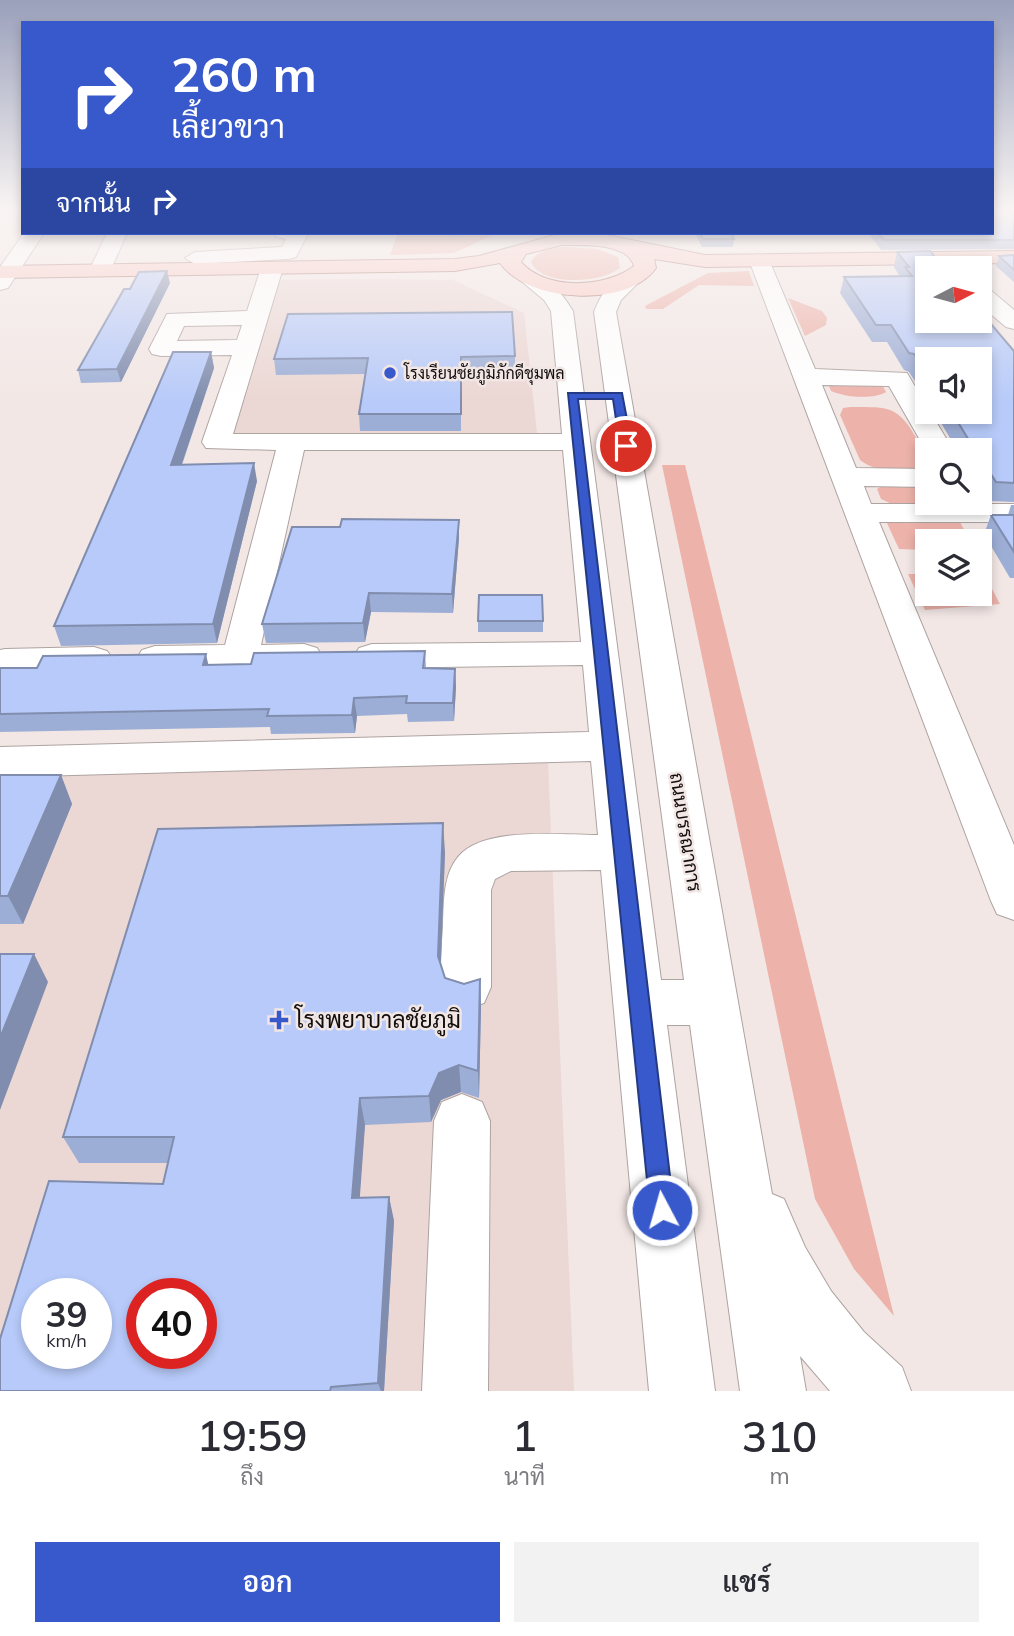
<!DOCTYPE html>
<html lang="th">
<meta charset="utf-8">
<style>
:root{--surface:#fff;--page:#f2f2f3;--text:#2b2b33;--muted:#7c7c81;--accent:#3859cb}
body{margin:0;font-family:Mulish,Sarabun,sans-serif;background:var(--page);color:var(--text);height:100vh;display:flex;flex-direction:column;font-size:26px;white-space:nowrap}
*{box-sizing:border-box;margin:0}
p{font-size:23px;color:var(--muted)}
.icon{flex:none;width:38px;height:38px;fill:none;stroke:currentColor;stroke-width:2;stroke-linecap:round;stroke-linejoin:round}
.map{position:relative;height:1391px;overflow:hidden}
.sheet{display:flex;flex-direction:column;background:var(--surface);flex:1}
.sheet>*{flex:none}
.banner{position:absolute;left:21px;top:21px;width:973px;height:214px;border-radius:0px;box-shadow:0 4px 10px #0003;background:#3859cb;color:#fff;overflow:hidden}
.needle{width:46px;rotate:84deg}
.controls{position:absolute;left:915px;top:256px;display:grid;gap:14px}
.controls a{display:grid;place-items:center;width:77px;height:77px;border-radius:0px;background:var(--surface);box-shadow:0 4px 10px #0003;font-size:35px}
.speed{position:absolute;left:21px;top:1278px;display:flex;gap:14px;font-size:35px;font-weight:700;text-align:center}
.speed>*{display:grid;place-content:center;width:91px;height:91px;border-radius:50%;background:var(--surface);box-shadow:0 4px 10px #0003;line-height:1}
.speed small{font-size:18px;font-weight:400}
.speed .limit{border:10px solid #d22;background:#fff;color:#111}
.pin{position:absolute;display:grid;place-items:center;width:60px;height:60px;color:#fff;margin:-30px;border:4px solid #fff;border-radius:50%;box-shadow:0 2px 7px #0007}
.me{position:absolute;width:77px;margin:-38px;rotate:354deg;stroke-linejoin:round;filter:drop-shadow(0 0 5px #0008)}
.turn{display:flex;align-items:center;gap:24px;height:147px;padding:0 35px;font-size:32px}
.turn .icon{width:91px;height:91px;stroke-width:2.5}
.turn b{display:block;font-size:49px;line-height:60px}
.then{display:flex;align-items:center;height:66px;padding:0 35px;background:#0003;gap:14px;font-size:26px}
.eta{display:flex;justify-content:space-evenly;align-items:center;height:119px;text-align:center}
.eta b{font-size:42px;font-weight:600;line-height:49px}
.button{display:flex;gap:14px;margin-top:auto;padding:14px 35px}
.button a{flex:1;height:80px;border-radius:0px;background:var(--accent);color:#fff;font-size:28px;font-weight:600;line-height:80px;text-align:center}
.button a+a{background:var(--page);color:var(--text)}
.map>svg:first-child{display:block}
</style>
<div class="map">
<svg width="1014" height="1391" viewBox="0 0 1014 1391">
<rect width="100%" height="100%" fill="#f2e7e5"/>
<!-- built -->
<path fill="#ebd7d4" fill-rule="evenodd" d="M339,279L453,280L524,313L537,433L233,436L275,280Z
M547,736L574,1391H0V747ZM37,1293H96V1353H37ZM142,1293H201V1353H142Z"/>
<!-- green -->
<path fill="#edb3ab" d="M398,233H497L454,253L390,255Z
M567,247L597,249L618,257L620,268C602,283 542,287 531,262C538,249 554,248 567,247Z
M749,271L754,286L699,285L663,309H646L645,306L708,273Z
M788,298L822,311L827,318L826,325L805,336Z
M828,384L882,385L886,392C873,400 844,397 831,391Z
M850,407C889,407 898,405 918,441C923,449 927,456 927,466L924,469C902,469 877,474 860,460L840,415L843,408Z
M662,465H685L894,1316L854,1269L815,1199Z
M883,485H927L928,502H942L938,505L892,504L881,499L877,489Z
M886,521L960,522L970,541H928L927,550L899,549Z
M908,574H927L928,593H980V574H984L1000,604L925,610Z"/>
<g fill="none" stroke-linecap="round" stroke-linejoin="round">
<defs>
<path id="minor" d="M24,233H44L8,288L0,290V267Z
M107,233H127L108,276H92L89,271Z
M273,233L308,234L296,257L289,259L195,264L185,258L195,252L282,247L286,239L276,237Z
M938,252L945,254L960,268H937L928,258Z
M759,254L769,260L815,369L907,373L953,450H928V454L889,386L822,385L856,468L928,469V487L864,486L871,504H1014V522H879L1014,845V920L997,914L991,901L749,260Z
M272,262L283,268L233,434H562L551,311L544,300L520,280L531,274C551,278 563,295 573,311L661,980H684L594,312C600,296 610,280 628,275L639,282L621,300L616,312L772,1194L784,1199L805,1247L831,1291L864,1332L902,1367L911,1391H830L800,1356L806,1391H740L690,1025H667L715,1391H649L601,870L511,871L495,879L491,890V987L484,1003L466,1009L448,1003C437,978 442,950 443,924C444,902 443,875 458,857C483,826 562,835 598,835L591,761L0,777V747L589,732L583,665L372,668L359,664L354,656L359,648L372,644L581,642L563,450H304L261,645L304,644L317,648L322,656L317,664L304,668L155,670L142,666L137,658L142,650L155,646L225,645L276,450L206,448L202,442L232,355L161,356L152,354L149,349L167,314L247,311L261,268ZM242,325L237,340L177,341L184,326Z
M980,286L988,288L1014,310V329L1006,327L980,305Z
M94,647L107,651L113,659L107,667L94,671L0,672V650L5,649Z
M462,1094L482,1102L490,1121L488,1391H422L434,1121L442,1102Z"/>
<path id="major" d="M562,233L607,235L705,255L1014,251V263L705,267L654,259L656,268C627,309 527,302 500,263L455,271L0,278V266L455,259L479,256ZM562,245C583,245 627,242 634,266C606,288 546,291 521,262L526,254Z"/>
</defs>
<!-- minor casing -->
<use href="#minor" stroke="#ada3a1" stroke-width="2"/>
<!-- major casing -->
<use href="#major" stroke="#a6736c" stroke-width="2"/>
<!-- minor -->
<use href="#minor" fill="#fff" fill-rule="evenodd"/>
<!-- major -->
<use href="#major" fill="#facbc5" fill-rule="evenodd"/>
</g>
<!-- wall -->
<path fill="#9daed6" d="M1014,209V249L881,250L868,233H992Z
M440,233H457V237Z
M695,233H731L734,239L733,247H702Z
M897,252L1014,351V502L989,501L980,487V450H957L934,411H980L928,359V401L909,372L904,370L887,342H872L840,293L844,277H900L894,267Z
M1014,255V282L996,266L999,256Z
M170,283L121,382L81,383L78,370L130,289Z
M211,352L214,368L182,465L257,481L217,643L61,646L54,626Z
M515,356V373H461V431H360L359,414L365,374L276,375L274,359Z
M1011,505H1014V578H1010L984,534L991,515H1008Z
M459,520V538L453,613L371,612L365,642L266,643L262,624L340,527Z
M478,621H543V632H478Z
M425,651L426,668L455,669L456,687L454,721L408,722L407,714L357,716L355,733L271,734L270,727L0,732V668L251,664Z
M0,775H61L72,804L23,924H0Z
M445,852L441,964L445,978L464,984L480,979L481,1007L479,1098L461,1092L441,1100L431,1122L365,1125L359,1198L389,1197L394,1221L384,1391H0L163,1184L168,1163H79L63,1137Z"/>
<!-- shaded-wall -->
<path fill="#808dae" d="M167,271L170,283L121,382L117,369Z
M211,352L214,368L175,484L171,465Z
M254,463L257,481L217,643L213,624Z
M459,520V538L453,613L452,594Z
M369,593L371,612L365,642L363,623Z
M206,654L210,672L203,665Z
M455,669L456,687L454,721L453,703Z
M354,698L357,716L355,733L352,715Z
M61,775L72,804L23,924L8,896Z
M443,823L445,852L440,984L438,956Z
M34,954L48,982L0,1110V1038Z
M480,979L481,1007L479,1098L478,1071Z
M459,1065L461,1092L441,1100L431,1122L429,1096L439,1073Z
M360,1098L365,1125L358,1223L352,1198Z
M389,1197L394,1221L384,1391H381L378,1383Z"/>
<!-- building -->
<path fill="#b7caf9" stroke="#808dae" stroke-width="2" fill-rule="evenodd" d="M992,209H1014V240H884L878,233H992Z
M700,233H731L734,239H703Z
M930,251L944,268H928V320H980V311L1014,351V483L996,482L980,457V450H975L951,411H980V359H928V375L914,354L909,353L891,325H876L844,277L912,276L905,267H909L897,252Z
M1014,255V270L999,256Z
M167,271L117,369L78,370L124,289H130L139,272Z
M512,312L515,356L461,357V414H359L368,358L274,359L288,314Z
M173,352H211L171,465L254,463L213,624L54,626Z
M991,515H1014V552Z
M342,519L459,520L452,594L369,593L363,623L262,624L292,527H340Z
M479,595H542L543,621H478Z
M425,651L423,668L455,669L453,703H406L407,696L354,698L352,715L267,716L269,709L0,714V668H37L43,656L206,654L203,665L251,664L254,653Z
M0,775H61L8,896H0Z
M443,823L438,956L445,978L464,984L480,979L478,1071L459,1065L439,1073L429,1096L360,1098L352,1198L389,1197L378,1383L331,1387L330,1391H0V1339L49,1181L163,1184L174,1137H63L158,829ZM37,1293H96V1353H37ZM142,1293H201V1353H142Z
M0,954H34L0,1038Z"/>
<!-- sky -->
<linearGradient id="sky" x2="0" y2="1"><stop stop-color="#9aa0bb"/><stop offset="0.52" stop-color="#f9f4f3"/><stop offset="1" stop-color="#f9f4f3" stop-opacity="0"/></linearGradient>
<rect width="1014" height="403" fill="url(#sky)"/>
<!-- route -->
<path fill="#3859cb" stroke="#243a84" stroke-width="2" d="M568,393H622L632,446L626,450L620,446L613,399H578L674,1210L671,1219L662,1222L654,1219L650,1210Z"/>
<!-- markers -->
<g fill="#3859cb" stroke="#f2e7e5" stroke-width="2.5">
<circle cx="390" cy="373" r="7"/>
<path d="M275.5 1009.5h7v7h7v7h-7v7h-7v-7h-7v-7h7z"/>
</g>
<g text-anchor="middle" stroke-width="5" stroke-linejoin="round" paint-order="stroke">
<!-- far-poi labels -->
<g font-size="16" fill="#110e0d" stroke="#f2e7e5" text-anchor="start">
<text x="404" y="379">โรงเรียนชัยภูมิภักดีชุมพล</text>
</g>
<!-- street labels -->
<g font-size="19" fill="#110e0d" stroke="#f2e7e5">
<text transform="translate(686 832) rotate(81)" y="7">ถนนบรรณาการ</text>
</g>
<!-- near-poi labels -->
<g font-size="23" fill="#110e0d" stroke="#f2e7e5" text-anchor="start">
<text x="295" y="1028">โรงพยาบาลชัยภูมิ</text>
</g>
</g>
</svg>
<div class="controls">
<a><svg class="needle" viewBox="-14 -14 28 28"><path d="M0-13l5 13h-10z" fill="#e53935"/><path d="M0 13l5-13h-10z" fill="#7c7c81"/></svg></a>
<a><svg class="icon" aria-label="sound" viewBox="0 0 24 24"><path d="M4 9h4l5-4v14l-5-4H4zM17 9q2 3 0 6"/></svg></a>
<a><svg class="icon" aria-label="search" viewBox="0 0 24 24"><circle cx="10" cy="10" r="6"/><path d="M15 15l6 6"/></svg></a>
<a><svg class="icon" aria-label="layers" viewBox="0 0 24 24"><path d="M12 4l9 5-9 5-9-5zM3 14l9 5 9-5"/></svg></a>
</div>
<div class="speed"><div>39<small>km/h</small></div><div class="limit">40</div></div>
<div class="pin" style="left:626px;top:446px;background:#d93025"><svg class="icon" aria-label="arrive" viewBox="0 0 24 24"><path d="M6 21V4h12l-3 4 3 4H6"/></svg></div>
<svg class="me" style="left:662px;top:1210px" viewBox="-20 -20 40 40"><circle r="17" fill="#3859cb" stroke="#fff" stroke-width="3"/><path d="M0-11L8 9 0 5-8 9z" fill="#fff"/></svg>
<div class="banner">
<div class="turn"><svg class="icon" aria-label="right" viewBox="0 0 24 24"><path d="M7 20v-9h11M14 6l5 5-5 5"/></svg><div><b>260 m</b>เลี้ยวขวา</div></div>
<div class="then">จากนั้น<svg class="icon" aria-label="right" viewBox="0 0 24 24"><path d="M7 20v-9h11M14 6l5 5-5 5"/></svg></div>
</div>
</div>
<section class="sheet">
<div class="eta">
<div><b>19:59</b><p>ถึง</p></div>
<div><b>1</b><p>นาที</p></div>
<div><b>310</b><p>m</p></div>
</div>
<div class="button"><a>ออก</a><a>แชร์</a></div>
</section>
